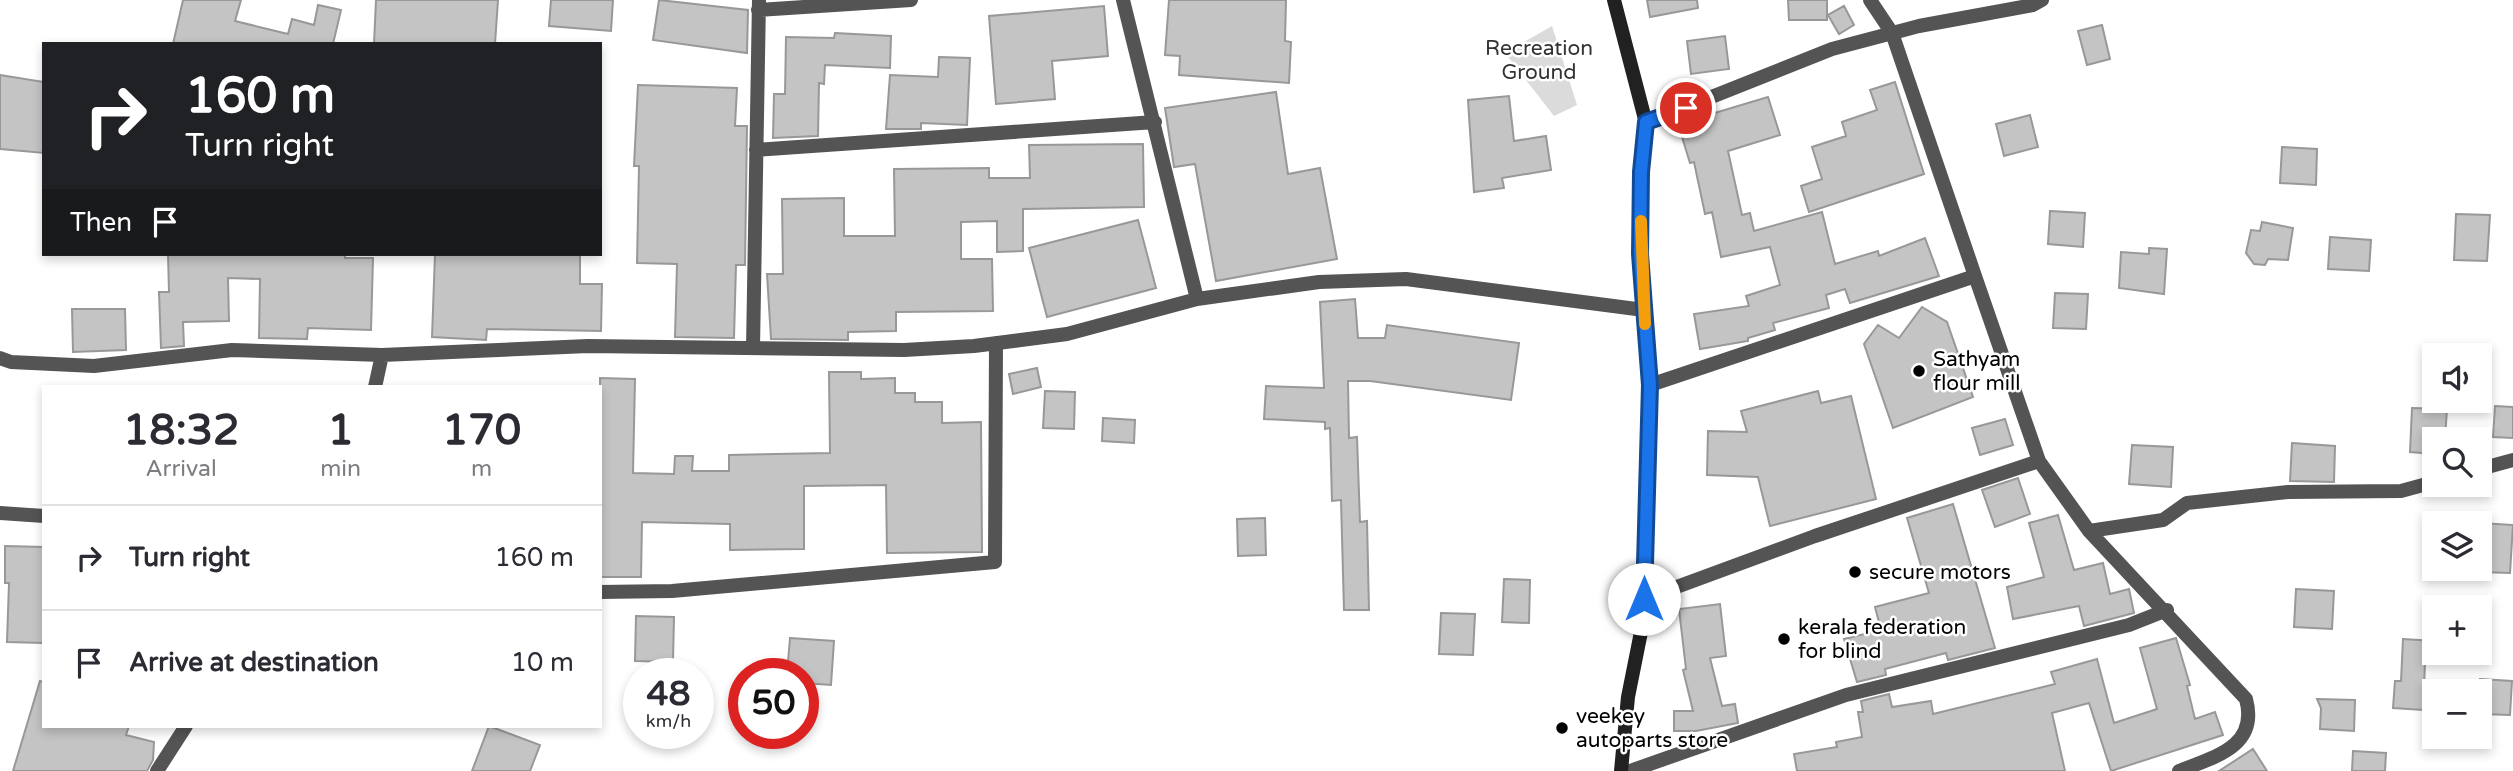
<!DOCTYPE html>
<meta charset="utf-8">
<style>
:root{--surface:#fff;--page:#f2f2f3;--text:#2b2b33;--muted:#7c7c81;--line:#e1e1e2}
body{margin:0;font-family:"Varela Round",sans-serif;background:var(--page);color:var(--text);height:100vh;display:flex;flex-direction:column;font-size:26px;white-space:nowrap}
*{box-sizing:border-box;margin:0}
p{font-size:23px;color:var(--muted)}
.icon{flex:none;width:38px;height:38px;fill:none;stroke:currentColor;stroke-width:2;stroke-linecap:round;stroke-linejoin:round}
.map{position:relative;flex:1;overflow:hidden}
.panel{position:absolute;left:42px;top:385px;width:560px;height:343px;display:flex;flex-direction:column;background:var(--surface);border-radius:0px;box-shadow:0 4px 10px #0003}
.panel>*{flex:none}
.banner{position:absolute;left:42px;top:42px;width:560px;height:214px;border-radius:0px;box-shadow:0 4px 10px #0003;background:#202124;color:#fff;overflow:hidden}
.tools{position:absolute;left:2422px;top:343px;display:grid;gap:14px}
.tools a{display:grid;place-items:center;width:70px;height:70px;border-radius:0px;background:var(--surface);box-shadow:0 4px 10px #0003;font-size:35px}
.speed{position:absolute;left:623px;top:658px;display:flex;gap:14px;font-size:35px;font-weight:700;text-align:center}
.speed>*{display:grid;place-content:center;width:91px;height:91px;border-radius:50%;background:var(--surface);box-shadow:0 4px 10px #0003;line-height:1}
.speed small{font-size:18px;font-weight:400}
.speed .limit{border:10px solid #d22;background:#fff;color:#111}
.pin{position:absolute;display:grid;place-items:center;width:60px;height:60px;color:#fff;margin:-30px;border:4px solid #fff;border-radius:50%;box-shadow:0 2px 7px #0007}
.me{position:absolute;width:77px;margin:-38px;rotate:0deg;stroke-linejoin:round;filter:drop-shadow(0 0 5px #0008)}
.turn{display:flex;align-items:center;gap:24px;height:147px;padding:0 28px;font-size:32px}
.turn .icon{width:91px;height:91px;stroke-width:2.5}
.turn b{display:block;font-size:49px;line-height:60px}
.then{display:flex;align-items:center;height:66px;padding:0 28px;background:#0003;gap:14px;font-size:26px}
.eta{display:flex;justify-content:space-evenly;align-items:center;height:119px;text-align:center}
.eta b{font-size:42px;font-weight:700;line-height:49px}
ul{padding:0;list-style:none}
li{display:flex;align-items:center;gap:21px;height:105px;padding:0 28px;border-top:2px solid var(--line)}
li div{flex:1}
li b{display:block;font-size:26px}
li em{font-style:normal}
.map>svg:first-child{display:block}
</style>
<div class="map">
<svg width="2513" height="771" viewBox="0 0 2513 771">
<rect width="100%" height="100%" fill="#fff"/>
<!-- green -->
<path fill="#dbdbdb" d="M1552,26L1577,105L1554,116L1505,53Z"/>
<!-- building -->
<path fill="#c4c4c4" stroke="#989898" stroke-width="2" d="M183,0H241L235,21L288,34L292,19L314,25L318,5L341,10L333,44H173Z
M376,0H498L495,44H374Z
M551,0H613L611,31L549,26Z
M659,0L748,10L747,53L653,40Z
M1169,0H1286L1285,41L1291,42L1289,83L1179,75L1180,56L1165,55Z
M1647,0H1697L1698,8L1650,17Z
M1788,0H1827V20H1789Z
M1104,6L1108,56L1052,61L1055,99L996,104L989,16Z
M1844,6L1854,25L1839,34L1828,15Z
M2102,25L2110,59L2087,65L2078,31Z
M835,33L891,36L890,68L825,65L824,84L819,83L818,136L773,138L774,94H785L786,37L834,38Z
M1725,36L1729,69L1691,74L1687,41Z
M939,57L970,58L967,125L921,123V129H886L890,75L938,77Z
M0,75L44,82V153L0,149Z
M1895,82L1924,174L1809,212L1801,186L1822,179L1812,147L1846,136L1842,122L1877,110L1870,90Z
M638,85L737,88L735,126H747L745,265H736L734,338L675,337L677,264L637,263L639,166H634Z
M1276,92L1288,174L1320,168L1337,259L1216,281L1195,164L1174,167L1165,108Z
M1509,96L1514,141L1546,136L1551,170L1502,178L1504,188L1474,192L1468,100Z
M1768,97L1780,135L1728,151L1742,215L1750,213L1754,231L1822,212L1835,264L1878,251L1879,256L1925,238L1939,276L1850,303L1845,289L1826,295L1829,308L1773,323L1775,330L1748,338V341L1700,349L1694,314L1749,306L1746,296L1780,285L1770,247L1721,257L1712,212L1705,214L1694,162L1690,163L1678,124Z
M2030,115L2038,147L2004,156L1996,124Z
M1143,144L1144,207L1023,209V251L997,252V221L961,222V259H992L993,311L896,312V331L848,332V340L771,339L767,274H783L782,199L844,198V236H895L894,169L989,168V178H1030L1029,145Z
M2282,147L2317,149L2316,185L2280,183Z
M2050,211L2085,213L2083,247L2048,244Z
M2456,214L2490,215L2487,261L2454,260Z
M1138,220L1156,288L1047,317L1029,248Z
M2262,222L2293,228L2288,260L2268,259L2265,265L2254,264L2246,253L2251,230L2260,231Z
M2330,237L2371,240L2369,271L2328,269Z
M2149,248L2167,249L2164,294L2119,288L2121,252L2149,254Z
M168,254H345V258H373L371,330L308,328L307,339L259,338L260,279L228,278L229,321L183,322L184,346L161,348L159,292H169Z
M435,254H580V284H602L601,331L487,329L486,340L432,337Z
M2055,293L2088,294L2086,329L2053,328Z
M1355,299L1358,338H1385L1387,325L1519,343L1511,400L1370,381H1348L1349,438L1357,437L1360,522L1367,521L1369,610H1344L1341,500L1332,501L1330,428L1325,429V422L1264,419L1266,386L1324,388L1320,302Z
M1922,307L1947,322L1973,397L1893,428L1864,344L1878,325L1899,338Z
M72,309H125L126,350L73,352Z
M1037,368L1041,387L1013,394L1009,374Z
M829,372H861V379L895,378V393H915V402H942V423L981,422L982,552L887,553L886,485L804,486V549L730,550V524L642,522L641,577H600V378L635,379L633,473L674,474L675,456H693L692,471H729V455L830,453Z
M1045,391L1075,392L1074,429L1043,428Z
M1818,391L1821,403L1851,396L1876,499L1770,526L1758,477L1707,475L1708,431L1747,432L1741,411Z
M2495,406L2513,407V438L2493,437Z
M2412,408L2447,409L2445,439H2434V454L2410,452Z
M1103,418L1135,420L1134,443L1102,441Z
M2005,419L2013,445L1980,455L1972,428Z
M2292,443L2335,446L2334,482L2290,481Z
M2132,445L2173,447L2171,487L2129,484Z
M2018,478L2030,514L1995,527L1982,490Z
M1953,504L1995,648L1948,660L1946,653L1885,669L1886,675L1857,682L1844,639L1881,630L1875,607L1929,593L1907,518Z
M2058,515L2074,570L2103,563L2110,594L2129,589L2134,613L2084,626L2079,606L2013,619L2007,587L2044,577L2029,523Z
M1265,518L1266,555L1238,556L1237,519Z
M2480,523L2513,525L2510,573L2480,572Z
M5,546L44,547V643L7,642L9,583H5Z
M1504,579L1530,580L1529,623L1502,622Z
M2296,589L2334,591L2332,629L2294,627Z
M1720,604L1726,656L1710,658L1722,706L1735,704L1738,723L1696,731H1674V711H1693L1683,670L1686,669L1679,609Z
M1441,613L1475,614L1473,655L1439,654Z
M636,616L674,617L673,662L635,661Z
M790,638L834,641L831,685L803,683V674H787Z
M2176,638L2190,685L2187,686L2195,719L2215,712L2223,735L2111,771L2089,703L2052,713L2065,771H1797L1794,754L1837,747L1836,742L1862,737L1858,712H1863L1861,701L1889,694L1892,707L1931,701L1933,714L2055,684L2051,672L2097,659L2114,723L2157,709L2140,648Z
M2403,639L2434,641V664H2425L2423,710L2393,708L2395,681H2401Z
M2480,679L2512,681L2510,715L2480,714Z
M40,681L44,682V726H129L126,735L154,742L153,760L147,771H13Z
M2317,699L2355,700L2354,731L2320,729L2321,708Z
M489,726L540,745L530,771H472Z
M2253,749L2267,771H2219Z
M2353,751L2386,753L2385,771H2352Z"/>
<g fill="none" stroke-linecap="round" stroke-linejoin="round">
<!-- minor -->
<path stroke="#545454" stroke-width="14" d="M1123,0L1197,299
M758,10L911,0
M1646,123L1832,49L1919,26L2033,5L2042,0
M756,150L1155,122
M1975,276L2039,461L2089,531L2246,699C2259,747 2214,757 2179,771
M753,348L759,0
M0,358L11,362L94,366L232,350L382,355L588,346L904,350L974,346L1067,334L1197,299L1319,282L1406,279L1644,310
M1650,385L1975,276L1892,33L1870,0
M375,387L382,355
M2480,469L2513,460
M0,513L44,516
M2089,531L2163,520L2187,503L2288,492L2401,491L2434,482
M600,592L672,591L995,562L996,343
M1644,599L1815,536L2039,461
M157,771L186,726
M1630,771L1846,695L2129,625L2167,610"/>
<!-- secondary -->
<path stroke="#212121" stroke-width="14" d="M1614,0L1646,123L1641,172L1640,254L1650,385L1644,617L1628,697L1621,771"/>
</g>
<g fill="none" stroke-linecap="round" stroke-linejoin="round">
<defs>
<path id="route" d="M1644,599L1650,385L1640,254L1641,172L1646,122L1686,108"/>
</defs>
<!-- route casing -->
<use href="#route" stroke="#114b97" stroke-width="18"/>
<!-- route -->
<use href="#route" stroke="#1a73e8" stroke-width="12"/>
<!-- slow -->
<path stroke="#f59e0b" stroke-width="12" d="M1641,221L1645,324"/>
</g>
<!-- markers -->
<g fill="#000" stroke="#fff" stroke-width="2.5">
<circle cx="1919" cy="371" r="7"/>
<circle cx="1855" cy="572" r="7"/>
<circle cx="1784" cy="639" r="7"/>
<circle cx="1562" cy="728" r="7"/>
</g>
<g text-anchor="middle" stroke-width="5" stroke-linejoin="round" paint-order="stroke">
<!-- park labels -->
<g font-size="21" fill="#323232" stroke="#fff">
<text x="1539" y="55">Recreation<tspan x="1539" dy="24">Ground</tspan></text>
</g>
<!-- poi labels -->
<g font-size="21" fill="#000" stroke="#fff" text-anchor="start">
<text x="1933" y="366">Sathyam<tspan x="1933" dy="24">flour mill</tspan></text>
<text x="1869" y="579">secure motors</text>
<text x="1798" y="634">kerala federation<tspan x="1798" dy="24">for blind</tspan></text>
<text x="1576" y="723">veekey<tspan x="1576" dy="24">autoparts store</tspan></text>
</g>
</g>
</svg>
<div class="tools">
<a><svg class="icon" aria-label="sound" viewBox="0 0 24 24"><path d="M4 9h4l5-4v14l-5-4H4zM17 9q2 3 0 6"/></svg></a>
<a><svg class="icon" aria-label="search" viewBox="0 0 24 24"><circle cx="10" cy="10" r="6"/><path d="M15 15l6 6"/></svg></a>
<a><svg class="icon" aria-label="layers" viewBox="0 0 24 24"><path d="M12 4l9 5-9 5-9-5zM3 14l9 5 9-5"/></svg></a>
<a>+</a>
<a>−</a>
</div>
<div class="speed"><div>48<small>km/h</small></div><div class="limit">50</div></div>
<div class="pin" style="left:1686px;top:108px;background:#d93025"><svg class="icon" aria-label="arrive" viewBox="0 0 24 24"><path d="M6 21V4h12l-3 4 3 4H6"/></svg></div>
<svg class="me" style="left:1644px;top:599px" viewBox="-20 -20 40 40"><circle r="19" fill="#fff"/><path d="M0-13L10 11 0 6-10 11z" fill="#1a73e8"/></svg>
<div class="banner">
<div class="turn"><svg class="icon" aria-label="right" viewBox="0 0 24 24"><path d="M7 20v-9h11M14 6l5 5-5 5"/></svg><div><b>160 m</b>Turn right</div></div>
<div class="then">Then<svg class="icon" aria-label="arrive" viewBox="0 0 24 24"><path d="M6 21V4h12l-3 4 3 4H6"/></svg></div>
</div>
<section class="panel">
<div class="eta">
<div><b>18:32</b><p>Arrival</p></div>
<div><b>1</b><p>min</p></div>
<div><b>170</b><p>m</p></div>
</div>
<ul>
<li><svg class="icon" aria-label="right" viewBox="0 0 24 24"><path d="M7 20v-9h11M14 6l5 5-5 5"/></svg><div><b>Turn right</b></div><em>160 m</em></li>
<li><svg class="icon" aria-label="arrive" viewBox="0 0 24 24"><path d="M6 21V4h12l-3 4 3 4H6"/></svg><div><b>Arrive at destination</b></div><em>10 m</em></li>
</ul>
</section>
</div>
